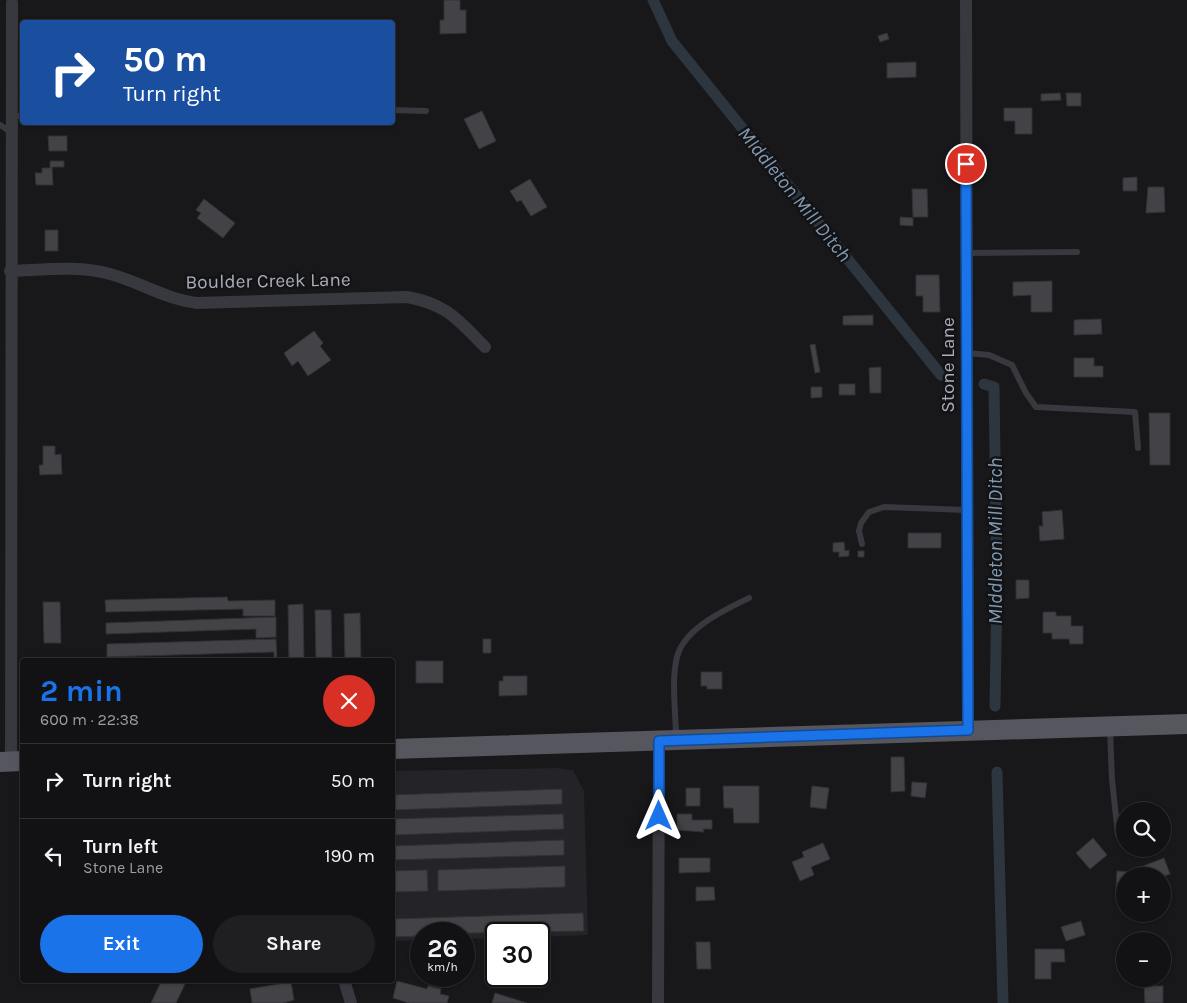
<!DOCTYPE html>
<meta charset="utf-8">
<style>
:root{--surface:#121114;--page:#1f1f22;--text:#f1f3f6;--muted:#9c9da0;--line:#313134;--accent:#1a73e8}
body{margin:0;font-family:Karla,sans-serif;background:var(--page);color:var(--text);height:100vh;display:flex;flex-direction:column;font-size:19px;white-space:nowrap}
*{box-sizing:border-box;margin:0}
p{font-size:16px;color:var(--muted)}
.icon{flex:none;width:28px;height:28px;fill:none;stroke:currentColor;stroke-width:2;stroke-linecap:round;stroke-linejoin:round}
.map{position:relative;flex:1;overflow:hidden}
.drawer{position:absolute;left:20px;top:658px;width:375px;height:325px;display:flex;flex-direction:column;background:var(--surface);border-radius:5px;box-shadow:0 1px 4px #0004,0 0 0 1px var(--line)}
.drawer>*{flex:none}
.hud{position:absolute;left:20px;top:20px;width:375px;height:105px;border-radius:5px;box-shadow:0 1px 4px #0004,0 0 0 1px var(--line);background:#1a4fa0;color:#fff;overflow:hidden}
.controls{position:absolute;left:1116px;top:802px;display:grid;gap:10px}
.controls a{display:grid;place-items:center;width:55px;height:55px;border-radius:50%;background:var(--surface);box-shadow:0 1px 4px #0004,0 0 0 1px var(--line);font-size:25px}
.speed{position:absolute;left:410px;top:922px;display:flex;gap:10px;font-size:25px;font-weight:700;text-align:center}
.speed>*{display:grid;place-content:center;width:65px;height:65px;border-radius:50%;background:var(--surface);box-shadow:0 1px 4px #0004,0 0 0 1px var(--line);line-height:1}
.speed small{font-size:12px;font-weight:400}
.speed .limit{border:2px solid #111;border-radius:8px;background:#fff;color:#111}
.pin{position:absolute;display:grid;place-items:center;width:42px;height:42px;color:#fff;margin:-21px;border:2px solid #fff;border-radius:50%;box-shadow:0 1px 5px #0007}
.me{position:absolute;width:55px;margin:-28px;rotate:0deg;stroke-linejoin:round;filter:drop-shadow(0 0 4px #0008)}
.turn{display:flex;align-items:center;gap:18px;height:105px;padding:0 20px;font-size:22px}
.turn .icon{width:65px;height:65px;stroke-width:2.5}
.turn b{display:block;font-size:35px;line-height:42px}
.round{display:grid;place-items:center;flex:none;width:52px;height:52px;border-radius:26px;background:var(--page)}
.summary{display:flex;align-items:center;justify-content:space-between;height:85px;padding:0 20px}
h1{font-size:30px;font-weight:700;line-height:38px;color:var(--accent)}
.action{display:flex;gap:10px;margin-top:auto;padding:10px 20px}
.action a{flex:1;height:58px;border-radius:30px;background:var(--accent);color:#fff;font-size:20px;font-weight:700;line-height:58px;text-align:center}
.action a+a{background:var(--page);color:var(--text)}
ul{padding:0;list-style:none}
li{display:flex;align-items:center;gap:15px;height:75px;padding:0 20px;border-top:1px solid var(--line)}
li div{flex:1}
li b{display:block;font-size:19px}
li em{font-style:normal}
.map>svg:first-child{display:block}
</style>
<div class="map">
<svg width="1187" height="1003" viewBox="0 0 1187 1003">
<rect width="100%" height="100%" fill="#18171a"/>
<!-- built -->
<path fill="#242327" d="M557,768L573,770L584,791L588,935L539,937V934H496V938L464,939V934H421V940L393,941L392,771Z"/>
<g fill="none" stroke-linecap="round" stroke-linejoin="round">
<!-- canal -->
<path stroke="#2d363e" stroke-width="11" d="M653,0L672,41L941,375L951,378
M984,384L994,387L997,585L995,706
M997,772L1003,1003"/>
</g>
<!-- building -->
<path fill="#424247" stroke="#323136" d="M444,0H460V10H466V33L440,34V20H444Z
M887,33L889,39L880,42L878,36Z
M916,62V77L887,78V63Z
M1060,93L1061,100L1041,101V94Z
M1066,93H1081V106H1067Z
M1004,108H1032V134H1015V121H1004Z
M482,111L496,141L479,149L464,119Z
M48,136H67V151H49Z
M50,161H64V167H52L53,185H36L35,173H42V168H50Z
M1137,177V191H1123V178Z
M530,179L547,207L531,216L521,200L517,202L510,191Z
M1148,187H1164L1165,212L1146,213Z
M912,189H927L928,217H913Z
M204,199L235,223L223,238L197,218L201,213L196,210Z
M900,217L913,218V226L900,225Z
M45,230H58V251H45Z
M916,275H939L940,312H923V296H916Z
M1052,281V312H1031V295L1013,296V282Z
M873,315V325H843V316Z
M1101,319L1102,334L1074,335V320Z
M314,331L323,343L320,346L331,360L308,376L298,361L292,366L284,353Z
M815,344L820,372L815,373L810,345Z
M1074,358H1094V366H1103V377H1074Z
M881,367V393H870L869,368Z
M839,384H855V395H839Z
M811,387H822V397L811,398Z
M1149,413H1170V465H1150Z
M43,446H55V455L61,454L62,474L40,475L39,465H43Z
M1062,510L1064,539L1040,541L1039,526H1043L1042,512Z
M908,533H941V548H908Z
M844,542L845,551L849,550V556L839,557V552H833V543Z
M858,551H864V557H858Z
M1016,580H1029V598L1016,599Z
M227,597L228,601L275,600V616H243V609L106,612L105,600Z
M43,602H60L61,643H44Z
M303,604L304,660H289L288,605Z
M315,610H331L332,660H316Z
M1043,612H1056V616H1071V626H1083V644H1070L1069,639H1052V633H1043Z
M360,613L361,660H345L344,614Z
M276,617V637L256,638V629L106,634V623Z
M276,639L277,660H274V652L107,657V644Z
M483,639H491V653H483Z
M416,661H443V683H416Z
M701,672H722V689H707V686H701Z
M503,676H527V695L499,696V681H503Z
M891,757H904L905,791L891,792Z
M912,782L927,783L925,798L911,796Z
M723,786H759V823H734L733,808H724Z
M812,786L829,788L826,809L810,807Z
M686,788H700V806H686Z
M562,789V804L392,810V795Z
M563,814L564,829L392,835V819Z
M677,814H692V820H712V829H703L704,832L677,830Z
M1093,838L1107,855L1090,869L1076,853Z
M564,840V855L392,860V846Z
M823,843L830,859L811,867L814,875L800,881L792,862L804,857L802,852Z
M679,858H710V872L679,873Z
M1164,858L1170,874L1162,877L1125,876V889H1116L1117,871L1128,872Z
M565,866V887L438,891V870Z
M427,870L428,891L392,892V871Z
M696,887H714L715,900L696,901Z
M583,913L584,931L421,934V936L392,937V919Z
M1081,921L1085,935L1066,941L1061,927Z
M696,942H710L711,969H697Z
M1035,949H1064L1065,962H1051V979H1035Z
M157,980H176L185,984L176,1003H151L160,984L156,982Z
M397,981L427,989L428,986L441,989L440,994L449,996L447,1003H409L393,998Z
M291,982L294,1000L283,1003H252L250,989Z
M1144,986H1163V1003H1145Z
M495,993L527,1003H492Z"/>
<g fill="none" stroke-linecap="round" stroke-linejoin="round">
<!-- service -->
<path stroke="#38393f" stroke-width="6" d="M392,110L426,111
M11,116H22
M0,125L11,132
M967,253L1077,252
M967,353L989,355L1012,365L1026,393L1036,407L1135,412L1138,448
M862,544L859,531L861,523L869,512L884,507L967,510
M1110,729L1112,780L1118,835
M676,737C676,713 670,673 679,651C690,626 726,609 749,598"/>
<!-- minor -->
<path stroke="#38393f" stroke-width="12" d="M966,0L968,730
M10,271C42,270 79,265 110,274C140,282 165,299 197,303L407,297C447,304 458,320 485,347
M11,762L12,3
M344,980L351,1003
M658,1003L659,741"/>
<!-- primary -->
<path stroke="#55565e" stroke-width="20" d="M392,749L1187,724
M0,762L22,761"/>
</g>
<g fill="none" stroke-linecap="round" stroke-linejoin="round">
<defs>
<path id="route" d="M659,816V741L968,730L966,164"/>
</defs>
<!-- route casing -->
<use href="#route" stroke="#114b97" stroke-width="12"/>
<!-- route -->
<use href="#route" stroke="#1a73e8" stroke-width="9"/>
</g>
<g text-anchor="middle" stroke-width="5" stroke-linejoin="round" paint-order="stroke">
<!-- street labels -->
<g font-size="19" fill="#aaaeb9" stroke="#131215">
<text transform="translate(268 280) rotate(-1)" y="7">Boulder Creek Lane</text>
<text transform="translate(947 365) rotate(-90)" y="7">Stone Lane</text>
</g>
<!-- water labels -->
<g font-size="20" font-style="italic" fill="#819ab4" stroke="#131215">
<text transform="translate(795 194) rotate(51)" y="7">MIddleton Mill Ditch</text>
<text transform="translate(995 541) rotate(-90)" y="7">MIddleton Mill Ditch</text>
</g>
</g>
</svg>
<div class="controls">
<a><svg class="icon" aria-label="search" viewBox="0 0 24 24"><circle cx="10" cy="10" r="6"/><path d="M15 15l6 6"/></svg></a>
<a>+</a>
<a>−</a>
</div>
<div class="speed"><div>26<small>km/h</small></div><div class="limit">30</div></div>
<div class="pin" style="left:966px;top:164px;background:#d93025"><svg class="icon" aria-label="arrive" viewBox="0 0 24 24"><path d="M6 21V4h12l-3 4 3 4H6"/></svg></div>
<svg class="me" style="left:659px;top:816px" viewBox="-20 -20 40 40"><path d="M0-17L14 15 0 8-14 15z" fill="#1a73e8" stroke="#fff" stroke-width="4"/></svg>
<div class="hud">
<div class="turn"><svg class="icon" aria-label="right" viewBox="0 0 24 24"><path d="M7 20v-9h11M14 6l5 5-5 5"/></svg><div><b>50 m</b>Turn right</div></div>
</div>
<section class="drawer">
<div class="summary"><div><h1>2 min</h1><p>600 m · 22:38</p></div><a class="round" style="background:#d93025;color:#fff"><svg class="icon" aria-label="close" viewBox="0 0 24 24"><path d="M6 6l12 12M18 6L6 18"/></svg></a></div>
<ul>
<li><svg class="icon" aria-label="right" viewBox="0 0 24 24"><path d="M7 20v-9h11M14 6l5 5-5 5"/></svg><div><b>Turn right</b></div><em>50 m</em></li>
<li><svg class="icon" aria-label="left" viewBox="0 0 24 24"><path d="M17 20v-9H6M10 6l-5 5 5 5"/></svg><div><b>Turn left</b><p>Stone Lane</p></div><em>190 m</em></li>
</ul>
<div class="action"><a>Exit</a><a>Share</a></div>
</section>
</div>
